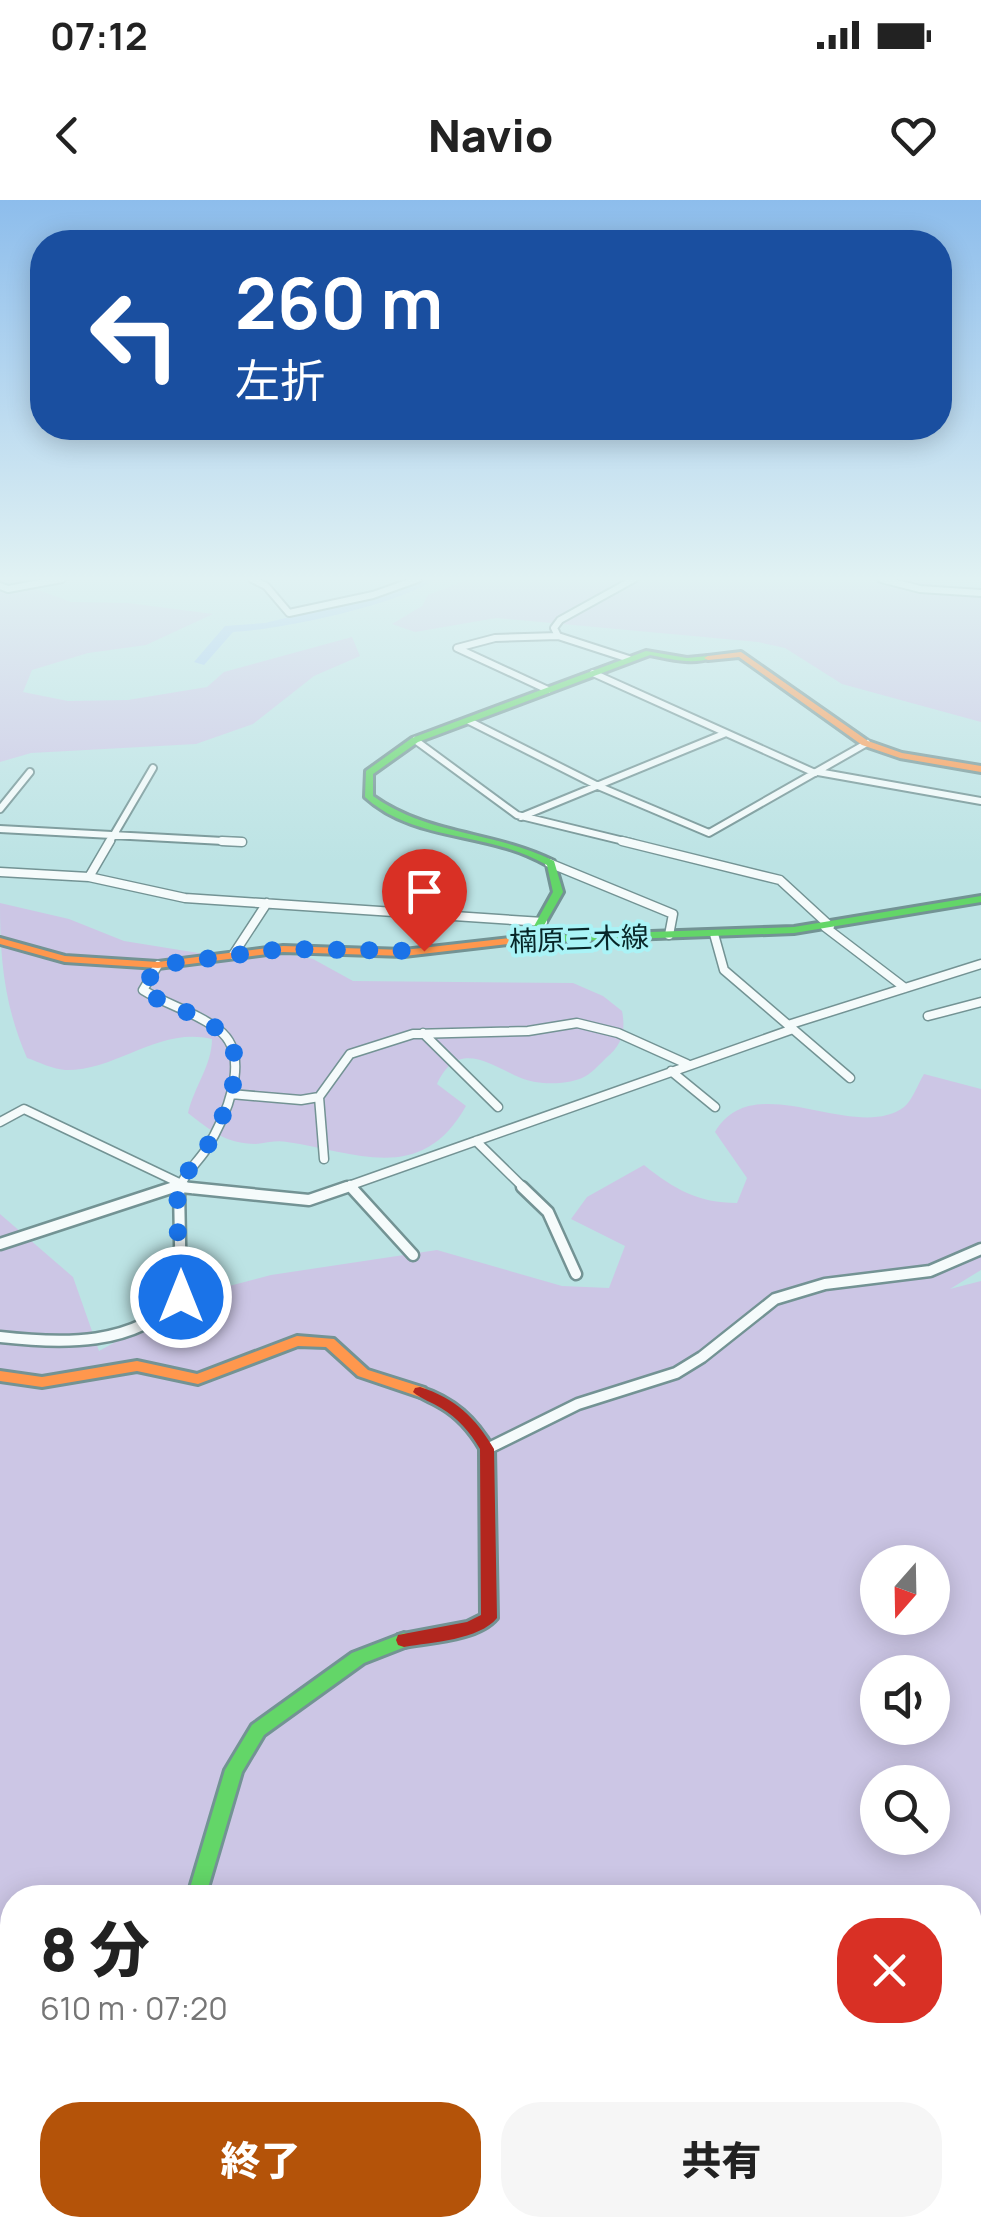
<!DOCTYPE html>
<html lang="ja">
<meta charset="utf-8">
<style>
:root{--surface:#fff;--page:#f6f6f6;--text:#222;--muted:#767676;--accent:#b45309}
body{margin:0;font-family:Manrope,"Noto Sans JP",sans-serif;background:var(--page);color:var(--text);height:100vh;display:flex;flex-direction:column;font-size:38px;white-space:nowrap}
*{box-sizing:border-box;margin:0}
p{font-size:32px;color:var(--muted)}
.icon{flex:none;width:55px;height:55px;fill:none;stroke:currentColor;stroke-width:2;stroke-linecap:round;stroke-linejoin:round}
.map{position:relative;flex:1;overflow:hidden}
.details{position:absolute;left:0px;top:1685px;width:982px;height:352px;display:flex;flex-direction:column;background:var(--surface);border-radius:40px 40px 0 0;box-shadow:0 5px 25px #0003}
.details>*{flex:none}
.banner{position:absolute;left:30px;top:30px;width:922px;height:210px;border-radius:40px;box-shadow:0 5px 25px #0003;background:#1a4fa0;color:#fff;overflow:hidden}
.needle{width:65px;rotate:200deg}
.buttons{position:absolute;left:860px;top:1345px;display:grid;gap:20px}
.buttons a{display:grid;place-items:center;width:90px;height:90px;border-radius:50%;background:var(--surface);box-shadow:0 5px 25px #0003;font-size:50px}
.pin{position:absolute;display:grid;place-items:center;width:85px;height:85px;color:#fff;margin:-102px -42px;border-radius:50% 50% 50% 0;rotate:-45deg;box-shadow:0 0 10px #0007}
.pin .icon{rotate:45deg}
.me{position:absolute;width:110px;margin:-55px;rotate:0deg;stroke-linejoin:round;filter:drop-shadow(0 0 8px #0008)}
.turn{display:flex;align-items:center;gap:35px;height:210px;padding:0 40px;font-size:45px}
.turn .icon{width:130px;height:130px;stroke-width:2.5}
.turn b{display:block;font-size:70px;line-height:85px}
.round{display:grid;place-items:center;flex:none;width:105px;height:105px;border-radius:40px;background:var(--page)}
.head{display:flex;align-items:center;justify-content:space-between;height:170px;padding:0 40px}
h1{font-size:60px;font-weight:800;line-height:75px}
.action{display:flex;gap:20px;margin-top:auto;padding:20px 40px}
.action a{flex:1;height:115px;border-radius:40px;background:var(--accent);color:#fff;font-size:40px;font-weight:800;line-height:115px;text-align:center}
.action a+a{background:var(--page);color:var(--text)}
.status{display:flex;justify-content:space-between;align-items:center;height:70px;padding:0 50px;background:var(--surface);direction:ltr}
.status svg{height:28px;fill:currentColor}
header{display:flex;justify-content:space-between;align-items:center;height:130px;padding:0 40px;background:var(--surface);font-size:45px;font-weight:800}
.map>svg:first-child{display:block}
</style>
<div class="status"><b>07:12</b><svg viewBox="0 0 49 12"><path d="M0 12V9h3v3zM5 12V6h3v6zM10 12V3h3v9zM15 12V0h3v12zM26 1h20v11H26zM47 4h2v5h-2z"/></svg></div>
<header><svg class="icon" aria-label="back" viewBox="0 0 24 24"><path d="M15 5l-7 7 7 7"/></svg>Navio<svg class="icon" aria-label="heart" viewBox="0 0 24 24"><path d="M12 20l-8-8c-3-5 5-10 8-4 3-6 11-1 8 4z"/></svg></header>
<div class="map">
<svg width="981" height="2036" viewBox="0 0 981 2036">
<rect width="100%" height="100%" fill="#bce3e4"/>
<!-- green -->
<path fill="#ccc6e5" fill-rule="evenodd" d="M0,379H32L33,388L71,402L128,403L213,414L146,445L88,453L32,470L23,492L68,501L128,500L207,487L224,472L352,437L360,456L314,476L253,524L196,544L31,553L0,562Z
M469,379L912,380L981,395V522L842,484L785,448L758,442L496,418L415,432L392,424L422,406L428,395Z
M0,703L69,719L124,741L217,756L293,755L313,759L353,781L573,783L603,796L622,811C626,831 622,845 606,858C599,865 591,874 582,878C565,885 538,885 521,878C490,865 458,838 437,884L466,906C421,986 356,952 287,942C277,940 266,943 256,944C226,944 210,930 188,913C194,887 212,865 212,839C159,826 117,871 65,870C52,869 39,862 27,858C4,805 0,759 0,703Z
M924,874L981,889V1070L950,1089L981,1081V1729L973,1730L981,1743V2036H0V1014L73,1077L99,1151L206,1092L271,1075L437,1050L562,1086L609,1088L625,1046L571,1019L587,997L644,965C674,989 698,1003 737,1003L747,978L715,932C754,865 854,944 904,907C912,901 918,884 924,874ZM878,1362H932V1418H878ZM878,1472H932V1528H878ZM878,1582H932V1638H878ZM12,1698H970V2025H12Z"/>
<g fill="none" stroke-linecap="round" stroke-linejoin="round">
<!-- river -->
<path fill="#a6caf2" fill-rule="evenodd" d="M420,379H435C399,405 278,430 233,432L204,465L194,462L225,426L265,423L392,392Z"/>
<defs>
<path id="street-far3" d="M252,379L266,386L289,413L373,395L418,379
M881,379L920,389L981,393
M0,386L8,389L62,379
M558,436L554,428L560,420L634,379
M593,473L815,573
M548,490L457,448L495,438L558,436L629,459
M469,521L598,586L709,633L867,543
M415,540L517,615L632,643
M818,572L981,601
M0,609L30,572
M521,617L726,533
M0,629L242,642
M109,643L153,568"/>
<path id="street-far2" d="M222,641L242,642
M622,641L780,680L830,726
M549,663L673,714L669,735
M0,672L89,677L185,698L543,722
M89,677L110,641
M825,727L905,788
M714,734L724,770L850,878
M233,755L267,703
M158,765L143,790C167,805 196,812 219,830C254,857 224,921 205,951C196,964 184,974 179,989
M928,816L981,802
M788,825L981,764
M423,833L498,907
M671,871L715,907
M231,894L301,900L319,897L350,854L413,834L528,831L577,823L618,833L687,864
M319,897L324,959
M0,922L24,909L192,989
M476,941L525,989
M350,985L354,989
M167,989L176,986
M340,989L793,829"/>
<path id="street-far1" d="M181,987L309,1000L347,987
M351,987L413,1055
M522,987L548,1012L576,1074
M0,1044L174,987
M0,1137C62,1144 134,1147 181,1097L179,987
M487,1249L578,1204L676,1173L702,1157L775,1099L825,1084L930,1071L981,1049"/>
<path id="street" d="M242,2025V2036"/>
<path id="fast" d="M646,451L687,458L708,456L712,458C691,465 671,459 650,455L418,542L373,574V596C429,636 494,631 554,661L563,692L538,736L794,727L981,696V702L794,733L520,743L515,740L516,738L528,737L553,692L547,665C532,657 518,651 503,647C455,633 403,632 365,597L366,571L412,538Z
M404,1433L410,1435L412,1440L410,1445L364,1463L264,1535L242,1572L205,1698H187L225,1570L252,1525L352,1453Z"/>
<path id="slow" d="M741,452L868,541L902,553L981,566V572L900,558L862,545L739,457L708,460L704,458L708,456Z
M520,737L525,740L524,742L404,756L283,752L158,768L65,762L0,744V738L65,756L158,762L283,746L404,750Z
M297,1136L334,1139L368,1170L425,1188L427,1192L425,1196L420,1197L358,1176L326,1147L298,1146L198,1184L137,1171L42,1187L0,1181V1171L42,1177L137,1161L197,1174Z"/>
<path id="jam" d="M420,1187C455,1198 476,1218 494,1249L497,1418C479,1440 432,1442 404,1447L398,1445L396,1440L398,1435L467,1422L481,1415L480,1249C470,1232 458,1218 441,1208C432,1202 421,1199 413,1192L415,1188Z"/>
</defs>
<!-- street-far3 casing -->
<use href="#street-far3" stroke="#739394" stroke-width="10"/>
<!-- street-far2 casing -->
<use href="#street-far2" stroke="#739394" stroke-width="11"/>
<!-- street-far1 casing -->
<use href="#street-far1" stroke="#739394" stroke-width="15"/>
<!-- street casing -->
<use href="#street" stroke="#739394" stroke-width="18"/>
<!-- fast casing -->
<use href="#fast" stroke="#739394" stroke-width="6"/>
<!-- slow casing -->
<use href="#slow" stroke="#739394" stroke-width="6"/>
<!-- jam casing -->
<use href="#jam" stroke="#739394" stroke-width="6"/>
<!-- street-far3 -->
<use href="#street-far3" stroke="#f5fbfb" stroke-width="6"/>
<!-- street-far2 -->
<use href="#street-far2" stroke="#f5fbfb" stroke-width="8"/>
<!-- street-far1 -->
<use href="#street-far1" stroke="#f5fbfb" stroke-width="10"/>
<!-- street -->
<use href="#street" stroke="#f5fbfb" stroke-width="12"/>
<!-- fast -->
<use href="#fast" fill="#63d668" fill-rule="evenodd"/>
<!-- slow -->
<use href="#slow" fill="#ff974d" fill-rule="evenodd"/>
<!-- jam -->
<use href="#jam" fill="#b3261e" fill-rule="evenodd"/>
</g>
<!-- sky -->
<linearGradient id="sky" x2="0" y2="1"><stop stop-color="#8dbdec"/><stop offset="0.57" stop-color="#e1f2f3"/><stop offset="1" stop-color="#e1f2f3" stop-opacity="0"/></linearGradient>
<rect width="981" height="664" fill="url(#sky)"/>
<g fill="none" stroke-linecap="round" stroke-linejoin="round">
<!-- route -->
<path stroke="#1a73e8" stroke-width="18" stroke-dasharray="0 32.4" d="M181,1097C183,1063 173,1020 179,988C182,975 198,961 205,950C221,924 252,861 224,835C203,814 167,807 142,790L158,765L282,749L424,751"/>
</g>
<g text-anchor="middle" stroke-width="8" stroke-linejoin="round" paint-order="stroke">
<!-- street labels -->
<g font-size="28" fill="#072628" stroke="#aaf3f6">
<text transform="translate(579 739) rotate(-2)" y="10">楠原三木線</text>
</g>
</g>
</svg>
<div class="buttons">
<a><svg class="needle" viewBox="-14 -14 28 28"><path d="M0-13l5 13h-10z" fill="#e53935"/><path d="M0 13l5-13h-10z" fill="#767676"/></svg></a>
<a><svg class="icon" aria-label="sound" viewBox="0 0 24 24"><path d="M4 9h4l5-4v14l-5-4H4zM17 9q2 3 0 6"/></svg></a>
<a><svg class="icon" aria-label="search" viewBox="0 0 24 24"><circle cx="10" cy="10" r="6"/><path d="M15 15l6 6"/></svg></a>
</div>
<div class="pin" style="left:424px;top:751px;background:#d93025"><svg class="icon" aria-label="arrive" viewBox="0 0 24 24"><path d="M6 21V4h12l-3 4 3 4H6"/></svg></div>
<svg class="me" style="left:181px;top:1097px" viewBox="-20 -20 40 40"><circle r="17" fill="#1a73e8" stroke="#fff" stroke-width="3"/><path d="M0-11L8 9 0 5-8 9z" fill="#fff"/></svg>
<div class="banner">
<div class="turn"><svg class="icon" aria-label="left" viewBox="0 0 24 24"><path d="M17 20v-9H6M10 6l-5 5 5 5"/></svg><div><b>260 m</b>左折</div></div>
</div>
<section class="details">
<div class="head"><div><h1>8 分</h1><p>610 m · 07:20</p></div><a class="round" style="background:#d93025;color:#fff"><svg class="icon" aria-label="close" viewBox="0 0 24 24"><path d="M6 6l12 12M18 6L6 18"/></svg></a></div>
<div class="action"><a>終了</a><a>共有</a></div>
</section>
</div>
